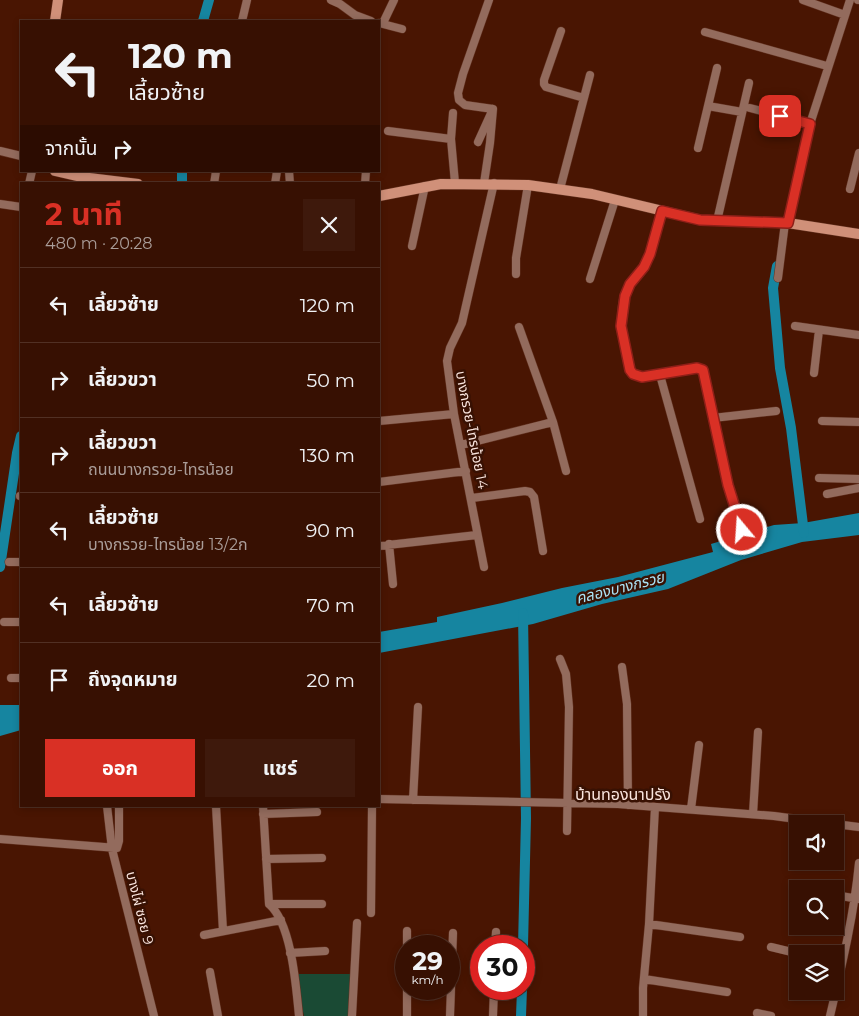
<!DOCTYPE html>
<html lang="th">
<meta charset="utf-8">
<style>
:root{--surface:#371002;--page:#3e190c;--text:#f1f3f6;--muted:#aa9d99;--line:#513024;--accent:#d93025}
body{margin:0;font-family:Montserrat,"Noto Sans Thai",sans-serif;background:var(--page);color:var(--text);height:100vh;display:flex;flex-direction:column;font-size:19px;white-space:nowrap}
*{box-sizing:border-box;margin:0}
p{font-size:16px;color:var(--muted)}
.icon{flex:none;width:28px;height:28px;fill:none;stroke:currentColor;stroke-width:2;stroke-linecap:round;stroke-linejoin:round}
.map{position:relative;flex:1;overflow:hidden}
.sheet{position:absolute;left:20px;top:182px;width:360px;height:625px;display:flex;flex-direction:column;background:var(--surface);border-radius:0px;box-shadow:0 2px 8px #0003,0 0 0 1px var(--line)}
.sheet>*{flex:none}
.hud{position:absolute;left:20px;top:20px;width:360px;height:152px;border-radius:0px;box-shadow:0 2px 8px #0003,0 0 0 1px var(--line);background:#371002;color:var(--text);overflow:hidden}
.fabs{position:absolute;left:789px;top:815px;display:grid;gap:10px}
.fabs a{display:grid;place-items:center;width:55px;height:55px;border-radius:0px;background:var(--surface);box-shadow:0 2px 8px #0003,0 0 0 1px var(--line);font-size:25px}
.speed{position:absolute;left:395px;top:935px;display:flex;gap:10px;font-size:25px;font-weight:700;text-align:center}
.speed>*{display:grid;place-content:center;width:65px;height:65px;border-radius:50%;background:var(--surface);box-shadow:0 2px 8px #0003,0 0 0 1px var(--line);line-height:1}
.speed small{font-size:12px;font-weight:400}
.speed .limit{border:8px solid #d22;background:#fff;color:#111}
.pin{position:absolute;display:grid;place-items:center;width:42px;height:42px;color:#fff;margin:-21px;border-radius:10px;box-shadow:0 2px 8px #0006}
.me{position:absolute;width:55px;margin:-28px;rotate:342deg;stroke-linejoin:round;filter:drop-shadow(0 0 4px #0008)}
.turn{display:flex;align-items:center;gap:18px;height:105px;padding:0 25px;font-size:22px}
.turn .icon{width:65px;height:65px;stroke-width:2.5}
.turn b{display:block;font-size:35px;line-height:42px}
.then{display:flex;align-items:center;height:48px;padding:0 25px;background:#0003;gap:10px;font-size:19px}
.round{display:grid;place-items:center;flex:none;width:52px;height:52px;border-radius:0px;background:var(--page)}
.summary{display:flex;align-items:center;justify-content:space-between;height:85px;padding:0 25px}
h1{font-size:30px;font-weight:700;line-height:38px;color:var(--accent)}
.primary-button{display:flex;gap:10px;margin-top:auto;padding:10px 25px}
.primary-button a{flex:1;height:58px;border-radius:0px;background:var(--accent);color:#fff;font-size:20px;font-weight:700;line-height:58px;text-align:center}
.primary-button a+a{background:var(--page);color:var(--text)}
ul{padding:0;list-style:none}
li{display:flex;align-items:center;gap:15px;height:75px;padding:0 25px;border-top:1px solid var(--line)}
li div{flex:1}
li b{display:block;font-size:19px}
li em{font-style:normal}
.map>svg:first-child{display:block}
</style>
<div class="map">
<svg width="859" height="1016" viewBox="0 0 859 1016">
<rect width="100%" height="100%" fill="#491502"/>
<!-- green -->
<path fill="#1a4a34" d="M295,974H354L352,1016H304Z"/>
<!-- water -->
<path fill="#1685a0" d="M859,513V535L802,542L741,560L668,589L602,604L533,624L379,653V632L437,622V617L502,603L562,588L618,577L713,552L711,544L774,525L803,523Z
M0,705H21V730L0,736Z"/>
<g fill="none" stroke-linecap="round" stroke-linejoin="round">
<!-- canal -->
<path stroke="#1685a0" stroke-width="10" d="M203,21L209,0
M182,184V171
M777,266L773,288L780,368L791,428L804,533
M0,567L17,453L21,436
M523,946L526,818L523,613
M521,1016L522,989"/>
<defs>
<path id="minor" d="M331,0L340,4L355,15L371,21
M489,0L463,74L458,93L459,100L465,105L493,109
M803,0L845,15
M858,0H859
M242,21L247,0
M379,23L402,29
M383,23L394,0
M561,31L544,80V84L546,87L584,98
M705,32L827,66
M708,106L742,112
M750,108L810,124
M453,113L451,139L455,183
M388,131L451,139
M478,142L493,109L490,143L484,183
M698,148L717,68
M0,151L21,156
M289,171L290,184
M29,184L32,171
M214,184L216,171
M275,184L277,171
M365,184L366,171
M560,189L590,75
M850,189L859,153
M0,204L21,207
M662,211C656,226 654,244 648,259C643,270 634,277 628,287C615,310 625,346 630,370L633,374L642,377L697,368L703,371L728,485L742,530
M717,221L749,83
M788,223L810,124L850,0
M412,246L425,186
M516,274V258L528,185
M778,278L785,223
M590,279L615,200
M795,326L859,335
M519,327L553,422L566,471
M814,373L819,330
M660,375L700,519
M713,418L776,411
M379,421L454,414
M822,421L859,422
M461,445L553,422
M819,478L859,479
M379,482L466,471
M827,494L859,488
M20,496H21
M472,498L525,491L530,492L534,497L543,551
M389,544L393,584
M379,546L477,535
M9,562H21
M484,567L454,414L447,361L450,348L462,323L494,183
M4,622H21
M560,659L566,674L569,707L567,831
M622,667L627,704L628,805
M11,678H21
M379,799L618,804L774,816L834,824
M413,800L418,707
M107,806L112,849L154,1016
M216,806L223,931
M263,806L269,904C292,924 296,987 299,1016
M691,809L699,745
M263,814L317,812
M753,814L758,732
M835,824L859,827
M0,839L117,848L119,841V806
M266,859L322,858
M795,888L798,889
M835,895L859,899
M269,904H322
M371,913L372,806
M649,924L655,807
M204,935L281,920
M407,946V931
M495,946L496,932
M771,947L800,954
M290,953L325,951
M210,972L218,1016
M644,979L727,992
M757,1013L771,1016
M352,1016L357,923
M407,1016V989
M450,1016L453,933
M493,1016L494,989
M643,1016V988L649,924L740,937
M830,1016C842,965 854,915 859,863"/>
<path id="secondary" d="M55,21L58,0
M55,171L81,177L138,184
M379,196L441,184L528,185L592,194L701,220L788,223L859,234"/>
</defs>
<!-- minor casing -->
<use href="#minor" stroke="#623221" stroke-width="9"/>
<!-- secondary casing -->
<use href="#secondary" stroke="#623221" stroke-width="11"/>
<!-- minor -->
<use href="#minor" stroke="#936b5d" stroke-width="8"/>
<!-- secondary -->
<use href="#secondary" stroke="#d09079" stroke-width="10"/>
</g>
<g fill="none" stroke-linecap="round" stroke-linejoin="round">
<defs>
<path id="route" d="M742,530L728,485L703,370L697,368L642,377L633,374L630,370L621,326L625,296L630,284L644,267L650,254L662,211L700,220L788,223L810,124L780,116"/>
</defs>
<!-- route casing -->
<use href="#route" stroke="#8d1f18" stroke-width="12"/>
<!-- route -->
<use href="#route" stroke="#d93025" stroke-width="9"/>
</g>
<g text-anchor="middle" stroke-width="5" stroke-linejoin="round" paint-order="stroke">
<!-- street labels -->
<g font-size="14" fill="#fae5de" stroke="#381103">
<text transform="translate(472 430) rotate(79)" y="5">บางกรวย-ไทรน้อย 14</text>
<text transform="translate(140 908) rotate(76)" y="5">บางไผ่ ซอย 9</text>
</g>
<!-- water labels -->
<g font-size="15" font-style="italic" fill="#abe2f4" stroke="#381103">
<text transform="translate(620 588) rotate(-14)" y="5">คลองบางกรวย</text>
</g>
<!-- quarter labels -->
<g font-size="16" fill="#fae5de" stroke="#381103">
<text x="623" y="800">บ้านทองนาปรัง</text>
</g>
</g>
</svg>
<div class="fabs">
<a><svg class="icon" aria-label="sound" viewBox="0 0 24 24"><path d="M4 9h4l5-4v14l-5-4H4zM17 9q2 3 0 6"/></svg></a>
<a><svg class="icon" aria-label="search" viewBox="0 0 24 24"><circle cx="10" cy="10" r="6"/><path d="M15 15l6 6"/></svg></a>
<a><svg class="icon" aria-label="layers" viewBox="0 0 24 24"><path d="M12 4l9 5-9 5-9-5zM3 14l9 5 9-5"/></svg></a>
</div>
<div class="speed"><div>29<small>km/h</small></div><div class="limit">30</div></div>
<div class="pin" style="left:780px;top:116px;background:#d93025"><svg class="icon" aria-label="arrive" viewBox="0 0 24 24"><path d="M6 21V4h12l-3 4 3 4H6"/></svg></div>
<svg class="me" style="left:742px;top:530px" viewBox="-20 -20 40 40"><circle r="17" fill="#d93025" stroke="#fff" stroke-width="3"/><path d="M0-11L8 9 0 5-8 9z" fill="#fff"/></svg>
<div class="hud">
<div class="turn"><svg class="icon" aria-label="left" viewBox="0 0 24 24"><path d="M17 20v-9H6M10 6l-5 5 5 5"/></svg><div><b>120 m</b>เลี้ยวซ้าย</div></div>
<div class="then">จากนั้น<svg class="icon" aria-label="right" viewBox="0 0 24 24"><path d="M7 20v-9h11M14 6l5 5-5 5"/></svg></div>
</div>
<section class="sheet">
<div class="summary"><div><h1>2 นาที</h1><p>480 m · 20:28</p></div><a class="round"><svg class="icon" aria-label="close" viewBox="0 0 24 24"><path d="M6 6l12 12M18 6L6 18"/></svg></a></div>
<ul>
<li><svg class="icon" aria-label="left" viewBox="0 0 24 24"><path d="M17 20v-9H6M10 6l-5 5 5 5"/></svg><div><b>เลี้ยวซ้าย</b></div><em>120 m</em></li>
<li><svg class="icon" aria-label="right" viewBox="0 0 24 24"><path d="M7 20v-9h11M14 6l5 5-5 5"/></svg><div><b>เลี้ยวขวา</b></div><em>50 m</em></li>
<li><svg class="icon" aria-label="right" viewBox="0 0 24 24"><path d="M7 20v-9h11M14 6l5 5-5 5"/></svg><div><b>เลี้ยวขวา</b><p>ถนนบางกรวย-ไทรน้อย</p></div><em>130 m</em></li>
<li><svg class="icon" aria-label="left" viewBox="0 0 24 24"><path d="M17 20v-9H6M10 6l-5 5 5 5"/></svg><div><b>เลี้ยวซ้าย</b><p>บางกรวย-ไทรน้อย 13/2ก</p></div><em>90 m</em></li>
<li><svg class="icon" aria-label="left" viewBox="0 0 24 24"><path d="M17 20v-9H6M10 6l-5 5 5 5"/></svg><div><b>เลี้ยวซ้าย</b></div><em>70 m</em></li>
<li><svg class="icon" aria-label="arrive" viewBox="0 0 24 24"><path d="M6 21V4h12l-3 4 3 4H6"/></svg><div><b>ถึงจุดหมาย</b></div><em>20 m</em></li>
</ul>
<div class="primary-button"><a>ออก</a><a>แชร์</a></div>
</section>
</div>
